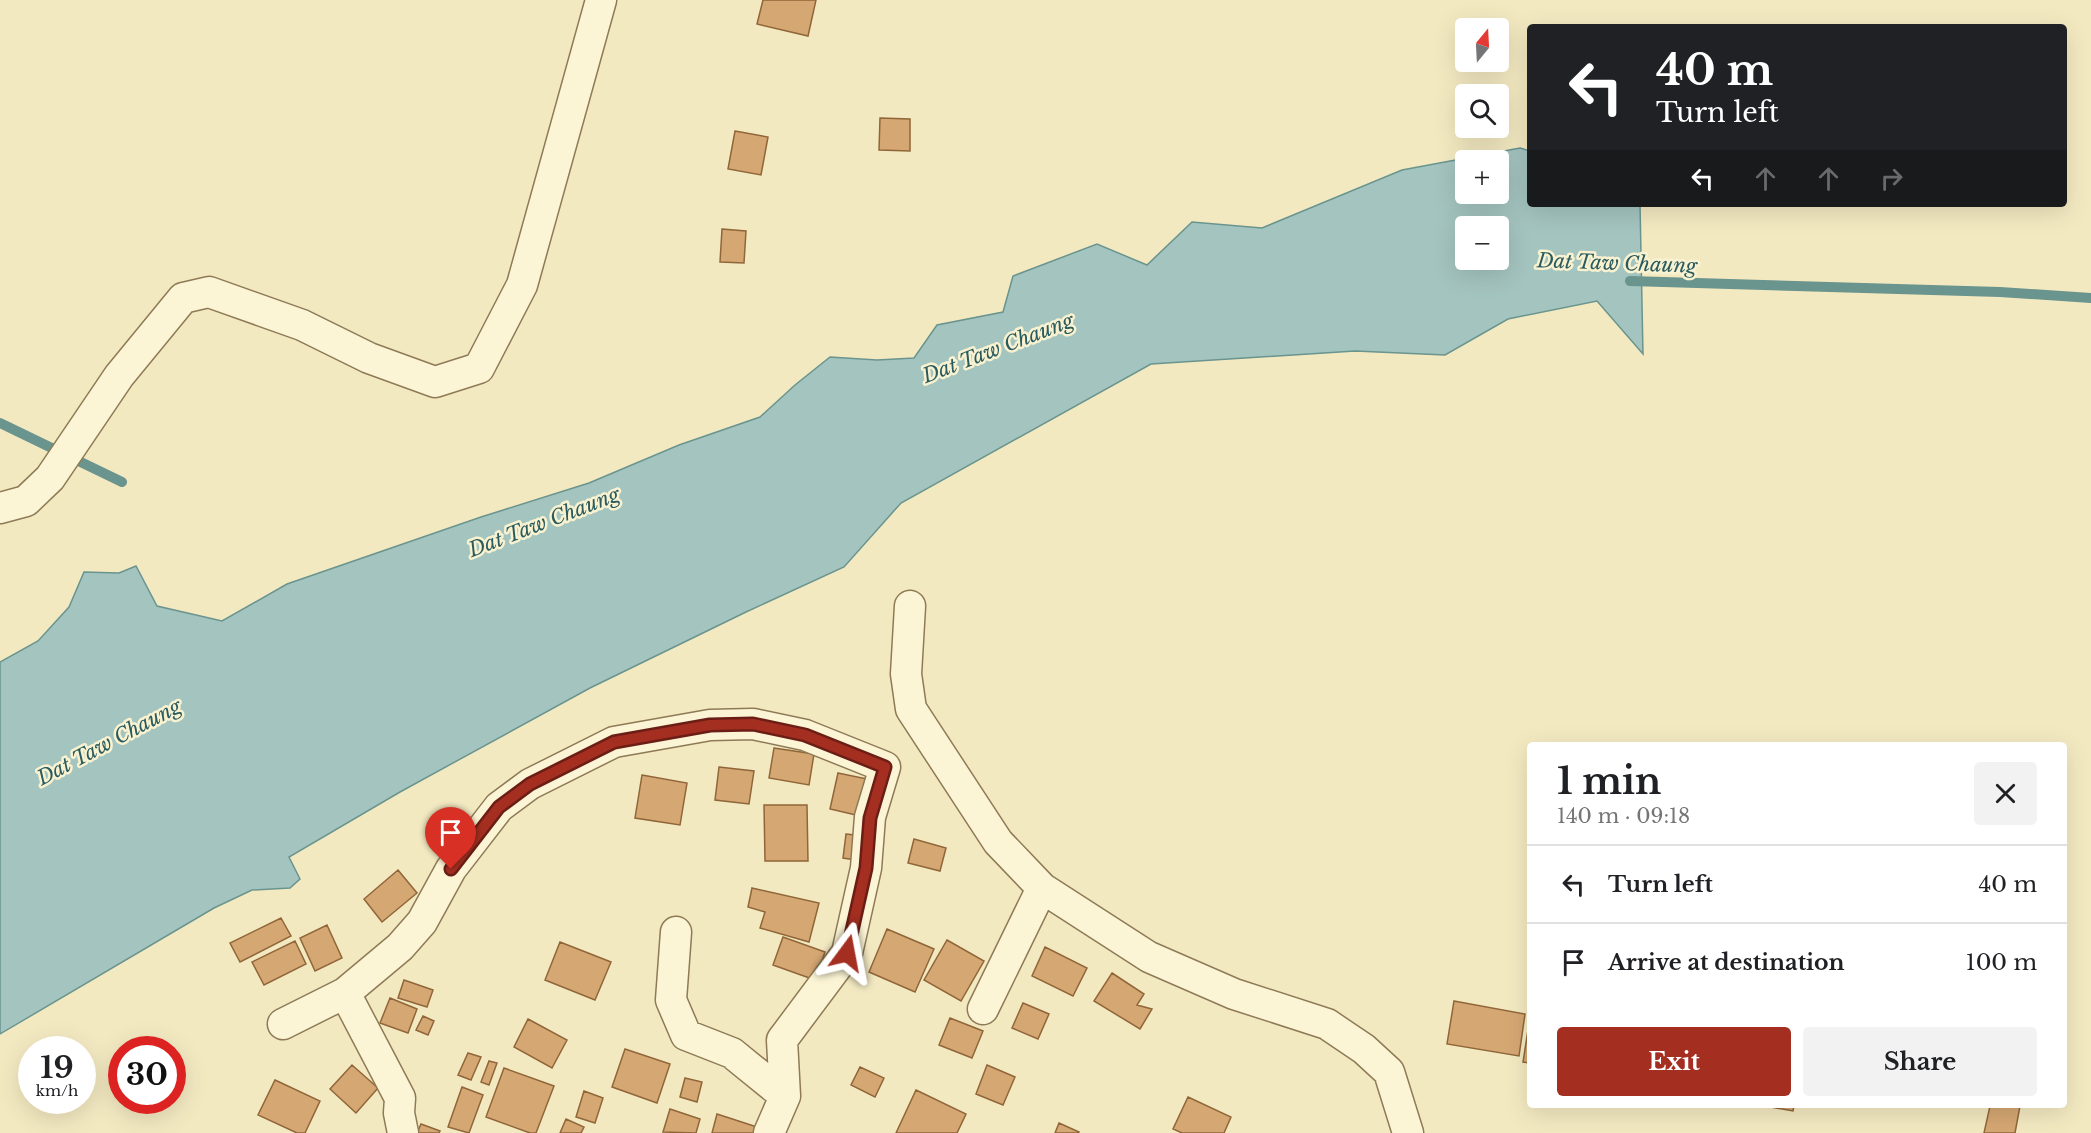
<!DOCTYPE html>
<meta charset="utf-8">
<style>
:root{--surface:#fff;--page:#f2f2f2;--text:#202124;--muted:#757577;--line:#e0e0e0;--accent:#a42e20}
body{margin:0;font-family:"Libre Baskerville",serif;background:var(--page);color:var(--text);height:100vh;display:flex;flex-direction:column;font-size:22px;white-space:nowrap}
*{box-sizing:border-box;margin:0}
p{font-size:20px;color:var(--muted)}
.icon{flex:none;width:33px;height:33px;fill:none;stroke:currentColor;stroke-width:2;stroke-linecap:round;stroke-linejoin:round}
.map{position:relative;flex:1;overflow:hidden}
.panel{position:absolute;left:1527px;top:742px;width:540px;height:366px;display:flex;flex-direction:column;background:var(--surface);border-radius:6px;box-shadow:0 6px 24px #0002}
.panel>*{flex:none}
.guide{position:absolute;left:1527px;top:24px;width:540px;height:183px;border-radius:6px;box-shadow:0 6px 24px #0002;background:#202124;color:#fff;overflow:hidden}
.needle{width:39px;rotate:18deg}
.buttons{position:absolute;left:1455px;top:18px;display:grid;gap:12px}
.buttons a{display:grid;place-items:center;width:54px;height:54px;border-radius:6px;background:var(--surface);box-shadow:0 6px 24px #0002;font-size:30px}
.speed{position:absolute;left:18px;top:1036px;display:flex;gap:12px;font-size:30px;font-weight:700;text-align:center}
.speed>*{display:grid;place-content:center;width:78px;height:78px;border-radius:50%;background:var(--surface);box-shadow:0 6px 24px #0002;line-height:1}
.speed small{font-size:15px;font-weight:400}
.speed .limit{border:9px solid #d22;background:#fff;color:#111}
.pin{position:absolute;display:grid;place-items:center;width:51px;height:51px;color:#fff;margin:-62px -26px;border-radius:50% 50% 50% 0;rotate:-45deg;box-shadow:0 0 6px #0007}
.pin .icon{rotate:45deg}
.me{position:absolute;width:66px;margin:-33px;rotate:13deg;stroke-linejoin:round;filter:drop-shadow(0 0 4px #0008)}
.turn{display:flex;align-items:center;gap:21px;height:126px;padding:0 30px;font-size:27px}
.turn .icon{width:78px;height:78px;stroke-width:2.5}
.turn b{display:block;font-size:42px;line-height:51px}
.lanes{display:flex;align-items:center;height:57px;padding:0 30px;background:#0003;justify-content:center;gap:30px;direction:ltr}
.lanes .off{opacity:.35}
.round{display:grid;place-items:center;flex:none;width:63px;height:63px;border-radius:6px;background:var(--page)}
.head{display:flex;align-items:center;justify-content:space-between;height:102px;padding:0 30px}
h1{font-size:36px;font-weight:700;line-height:45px}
.cta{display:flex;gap:12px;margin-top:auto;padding:12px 30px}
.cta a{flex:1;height:69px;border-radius:6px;background:var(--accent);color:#fff;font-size:24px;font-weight:700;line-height:69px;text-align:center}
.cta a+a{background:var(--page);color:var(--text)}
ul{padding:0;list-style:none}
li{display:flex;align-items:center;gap:18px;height:78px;padding:0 30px;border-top:2px solid var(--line)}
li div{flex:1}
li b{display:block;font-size:22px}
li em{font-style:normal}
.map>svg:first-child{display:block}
</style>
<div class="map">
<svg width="2091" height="1133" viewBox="0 0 2091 1133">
<rect width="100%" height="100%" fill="#f3e9c1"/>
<!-- water -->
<path fill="#a4c4bf" stroke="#6a948e" stroke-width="1.5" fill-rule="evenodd" d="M1520,148L1530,151V204H1640L1643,354L1597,301L1508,319L1445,355L1355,351L1151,364L901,503L844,567L746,612L590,688L400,792L289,857L300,879L290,888L252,890L214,908L0,1034V662L38,641L69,607L84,572L119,573L136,566L157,606L222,621L287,584L481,517L589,483L679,445L760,417L795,385L830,357L877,360L914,358L937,325L1003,312L1013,276L1097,244L1147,265L1192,222L1262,228L1402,170ZM1466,160H1498V194H1466ZM1466,226H1498V260H1466Z"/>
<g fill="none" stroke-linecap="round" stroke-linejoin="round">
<!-- stream -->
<path stroke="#6a948e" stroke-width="10" d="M1630,281L2000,292L2091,298
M0,423L122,482"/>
</g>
<!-- building -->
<path fill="#d5a773" stroke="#906639" stroke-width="1.5" d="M763,0H816L808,36L757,24Z
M880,118L910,119V151L879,150Z
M735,131L768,137L761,175L728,169Z
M722,229L746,231L744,263L720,262Z
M774,748L814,754L809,785L769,778Z
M719,767L754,771L749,804L715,800Z
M838,773L877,781L869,818L830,809Z
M642,775L687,783L680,825L635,818Z
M764,805H807L808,861H765Z
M846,834L873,837L869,862L843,858Z
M914,839L946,848L940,871L908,863Z
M398,870L417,893L382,922L364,899Z
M752,888L819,903L809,942L760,928L765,912L748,907Z
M281,918L291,936L240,962L230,943Z
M327,925L342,958L315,971L300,938Z
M887,929L934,949L915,992L869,972Z
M783,937L825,952L815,980L773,965Z
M947,940L984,961L961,1001L924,980Z
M295,941L306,964L264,985L252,962Z
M560,942L611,962L595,1000L545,980Z
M1045,947L1087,968L1073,996L1032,976Z
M1112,973L1144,994L1137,1005L1152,1009L1140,1029L1094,1001Z
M404,980L433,990L427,1007L398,998Z
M390,998L417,1009L408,1033L380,1023Z
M1454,1001L1525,1014L1519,1056L1447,1044Z
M1023,1003L1049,1014L1038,1039L1012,1028Z
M423,1016L434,1021L428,1035L416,1030Z
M1530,1017V1063L1523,1062Z
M950,1018L983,1031L972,1058L939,1045Z
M528,1019L567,1040L552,1068L514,1047Z
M625,1049L670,1064L657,1103L612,1087Z
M468,1053L481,1057L471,1080L458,1075Z
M489,1061L497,1063L489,1085L481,1082Z
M352,1065L378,1088L356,1113L330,1089Z
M987,1065L1015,1077L1003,1105L976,1094Z
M860,1067L884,1078L875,1097L851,1085Z
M504,1068L554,1086L536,1133H530L486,1117Z
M685,1078L702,1082L697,1102L680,1097Z
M275,1080L320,1101L305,1133H297L258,1115Z
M462,1087L483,1095L469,1133L448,1127Z
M916,1090L966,1114L957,1133H896Z
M584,1091L603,1098L595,1123L576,1117Z
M1188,1097L1231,1117L1224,1133H1182L1173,1129Z
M1765,1106H1794L1793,1111Z
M1990,1106H2020L2015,1133H1984Z
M670,1109L700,1119L696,1133L663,1132Z
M717,1114L757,1127L755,1133H712Z
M566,1119L584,1127L581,1133H560Z
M1059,1123L1079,1132L1078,1133H1055Z
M421,1124L440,1131L439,1133H417Z"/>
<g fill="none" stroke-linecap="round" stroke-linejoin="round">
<defs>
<path id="minor" d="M0,508L26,501L50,478L119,376L183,298L209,292L302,325L369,358L435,382L479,368L522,285L601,0
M910,606L906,674L911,709L998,842L1042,888L1149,957L1234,994L1327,1024L1364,1049L1389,1072L1408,1133
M676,932L671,1000L686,1035L732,1053L785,1096
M345,993L400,1098L399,1113L403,1133
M983,1009L1042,888
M283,1024L345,993L400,947L422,922L451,869L499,807L530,784L614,742L710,725L753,724L805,735L885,767L870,817L866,868L847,953L782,1040L785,1096L769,1133"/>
</defs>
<!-- minor casing -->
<use href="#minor" stroke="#8e7a56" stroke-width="33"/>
<!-- minor -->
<use href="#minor" stroke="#fcf5d5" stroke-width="30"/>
</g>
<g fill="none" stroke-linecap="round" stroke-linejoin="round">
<defs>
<path id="route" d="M451,869L499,807L530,784L614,742L710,725L753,724L805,735L885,767L870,818L866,868L847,953"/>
</defs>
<!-- route casing -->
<use href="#route" stroke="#6b1e15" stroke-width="15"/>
<!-- route -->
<use href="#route" stroke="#a42e20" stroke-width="10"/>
</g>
<g text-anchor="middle" stroke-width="5" stroke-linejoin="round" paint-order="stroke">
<!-- water labels -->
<g font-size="20" font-style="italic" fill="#2a5b5e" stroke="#f9f2d1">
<text transform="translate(1617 263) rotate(2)" y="7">Dat Taw Chaung</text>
<text transform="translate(998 348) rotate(-21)" y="7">Dat Taw Chaung</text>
<text transform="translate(544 522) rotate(-21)" y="7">Dat Taw Chaung</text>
<text transform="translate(109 742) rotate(-28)" y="7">Dat Taw Chaung</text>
</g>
</g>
</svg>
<div class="buttons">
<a><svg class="needle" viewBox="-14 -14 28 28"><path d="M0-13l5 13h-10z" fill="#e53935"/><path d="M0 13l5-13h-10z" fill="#757577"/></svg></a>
<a><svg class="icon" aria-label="search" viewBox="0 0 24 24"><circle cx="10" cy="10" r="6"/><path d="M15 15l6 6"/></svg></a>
<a>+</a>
<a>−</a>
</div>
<div class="speed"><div>19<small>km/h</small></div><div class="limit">30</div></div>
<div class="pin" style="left:451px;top:869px;background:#d93025"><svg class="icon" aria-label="arrive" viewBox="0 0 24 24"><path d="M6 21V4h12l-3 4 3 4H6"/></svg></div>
<svg class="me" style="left:847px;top:953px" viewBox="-20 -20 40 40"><path d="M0-17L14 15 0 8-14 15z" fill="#a42e20" stroke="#fff" stroke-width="4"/></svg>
<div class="guide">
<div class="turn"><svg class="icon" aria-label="left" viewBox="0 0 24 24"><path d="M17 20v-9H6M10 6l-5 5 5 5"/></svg><div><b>40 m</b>Turn left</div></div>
<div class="lanes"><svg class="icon" aria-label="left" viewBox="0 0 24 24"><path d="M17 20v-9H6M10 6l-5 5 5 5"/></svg><svg class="icon off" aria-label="ahead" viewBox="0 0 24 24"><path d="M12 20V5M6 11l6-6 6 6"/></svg><svg class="icon off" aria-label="ahead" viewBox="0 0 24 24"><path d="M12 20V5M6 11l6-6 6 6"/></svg><svg class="icon off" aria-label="right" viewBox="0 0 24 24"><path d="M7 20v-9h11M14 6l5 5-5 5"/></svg></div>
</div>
<section class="panel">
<div class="head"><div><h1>1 min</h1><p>140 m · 09:18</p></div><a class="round"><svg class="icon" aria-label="close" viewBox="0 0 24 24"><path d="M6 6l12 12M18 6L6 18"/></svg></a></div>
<ul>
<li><svg class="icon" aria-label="left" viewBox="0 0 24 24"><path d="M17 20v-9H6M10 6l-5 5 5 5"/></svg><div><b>Turn left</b></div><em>40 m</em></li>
<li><svg class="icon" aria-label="arrive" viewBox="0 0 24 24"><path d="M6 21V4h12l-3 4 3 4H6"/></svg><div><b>Arrive at destination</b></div><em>100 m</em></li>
</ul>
<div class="cta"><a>Exit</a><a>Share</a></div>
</section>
</div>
